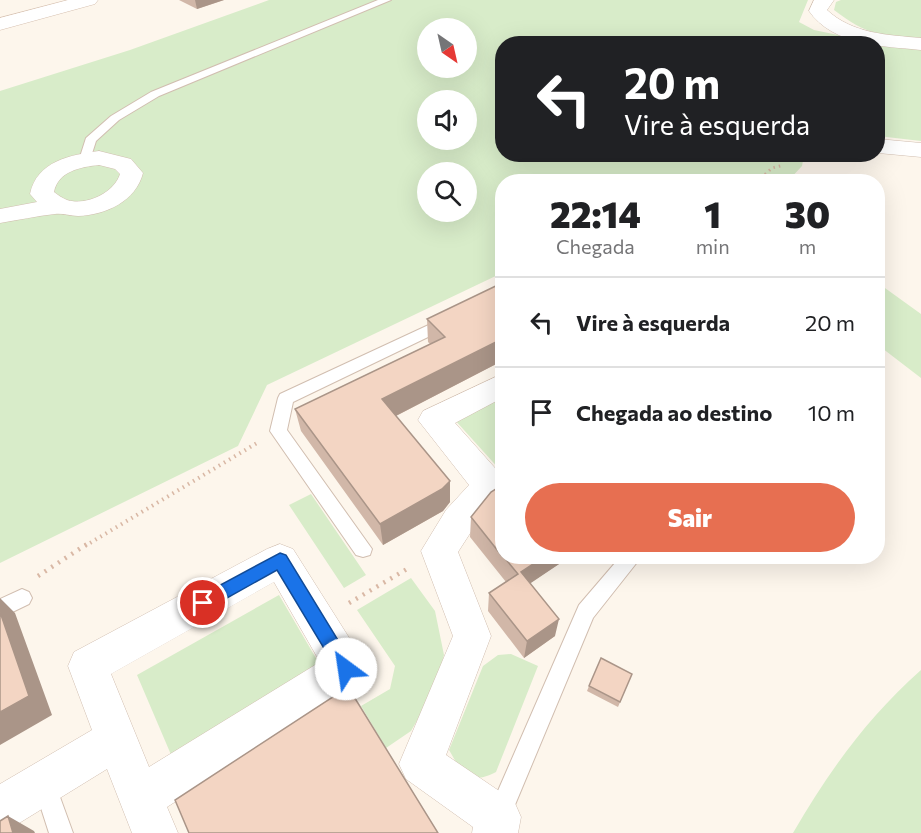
<!DOCTYPE html>
<html lang="pt">
<meta charset="utf-8">
<style>
:root{--surface:#fff;--page:#f2f2f2;--text:#202124;--muted:#757577;--line:#e0e0e0;--accent:#e76f51}
body{margin:0;font-family:Commissioner,sans-serif;background:var(--page);color:var(--text);height:100vh;display:flex;flex-direction:column;font-size:22px;white-space:nowrap}
*{box-sizing:border-box;margin:0}
p{font-size:20px;color:var(--muted)}
.icon{flex:none;width:33px;height:33px;fill:none;stroke:currentColor;stroke-width:2;stroke-linecap:round;stroke-linejoin:round}
.map{position:relative;flex:1;overflow:hidden}
.side{position:absolute;left:495px;top:174px;width:390px;height:390px;display:flex;flex-direction:column;background:var(--surface);border-radius:24px;box-shadow:0 6px 24px #0002}
.side>*{flex:none}
.guide{position:absolute;left:495px;top:36px;width:390px;height:126px;border-radius:24px;box-shadow:0 6px 24px #0002;background:#202124;color:#fff;overflow:hidden}
.needle{width:39px;rotate:146deg}
.fabs{position:absolute;left:417px;top:18px;display:grid;gap:12px}
.fabs a{display:grid;place-items:center;width:60px;height:60px;border-radius:50%;background:var(--surface);box-shadow:0 6px 24px #0002;font-size:30px}
.pin{position:absolute;display:grid;place-items:center;width:51px;height:51px;color:#fff;margin:-26px;border:3px solid #fff;border-radius:50%;box-shadow:0 2px 6px #0007}
.me{position:absolute;width:66px;margin:-33px;rotate:329deg;stroke-linejoin:round;filter:drop-shadow(0 0 4px #0008)}
.turn{display:flex;align-items:center;gap:21px;height:126px;padding:0 30px;font-size:27px}
.turn .icon{width:78px;height:78px;stroke-width:2.5}
.turn b{display:block;font-size:42px;line-height:51px}
.eta{display:flex;justify-content:space-evenly;align-items:center;height:102px;text-align:center}
.eta b{font-size:36px;font-weight:800;line-height:42px}
.button{display:flex;gap:12px;margin-top:auto;padding:12px 30px}
.button a{flex:1;height:69px;border-radius:36px;background:var(--accent);color:#fff;font-size:24px;font-weight:800;line-height:69px;text-align:center}
ul{padding:0;list-style:none}
li{display:flex;align-items:center;gap:18px;height:90px;padding:0 30px;border-top:2px solid var(--line)}
li div{flex:1}
li b{display:block;font-size:22px}
li em{font-style:normal}
.map>svg:first-child{display:block}
</style>
<div class="map">
<svg width="921" height="833" viewBox="0 0 921 833">
<rect width="100%" height="100%" fill="#fdf6ec"/>
<!-- green -->
<path fill="#d8ecc9" fill-rule="evenodd" d="M269,0H808L799,22L814,30L876,43L502,44V154L804,155L802,166L788,181L502,182V273L267,385L238,446L0,563V91L130,50ZM428,28H466V68H428ZM428,100H466V140H428ZM428,172H466V212H428Z
M841,0H921V39C880,35 868,36 834,10L836,2Z
M878,44L921,50V141L878,136Z
M878,283L921,314V378L878,345Z
M502,394V470L501,471L454,419Z
M311,494L366,575L344,588L289,505Z
M411,578L435,611L444,655L435,689L411,731L386,748L361,706L390,689L395,666L357,610Z
M279,595L320,665L172,757L137,675Z
M511,654L538,666L496,772C468,786 463,774 449,750L483,666L498,655Z
M921,670V833H793C829,771 867,718 921,670Z"/>
<g fill="none" stroke-linecap="round" stroke-linejoin="round">
<defs>
<path id="lane" d="M378,0H391L159,96L119,120L96,141L89,163L85,164L79,160L86,138L111,116L151,92Z
M448,316L455,321L453,325L293,402L287,430L372,549L370,555L363,557L356,555L270,431L278,398L280,394Z
M621,556H642L593,618L507,824L499,828L491,824L487,816L579,605Z
M22,589L29,592L32,598L29,604L0,618V599Z
M44,772L52,775L73,833H49L33,783L36,775Z"/>
<path id="street" d="M814,0H834L827,10C853,34 888,35 921,38V50C884,46 833,46 809,11Z
M878,139L921,143V157L878,153Z
M99,151L131,159L143,173C136,201 106,215 78,216C70,216 63,213 55,214C37,216 18,220 0,223V209L37,202L30,194C37,161 70,155 99,151ZM99,165L115,169L120,174C114,193 86,206 67,200C62,198 58,195 54,192C58,171 81,167 99,165Z
M798,154H822C817,162 809,162 801,160Z
M502,374V398L455,423L495,468L502,465V497L478,521L458,552L491,636L446,755L514,801L521,817L518,833H472L473,827L406,779L399,764L453,636L421,551L446,510L469,485L418,420L423,411Z
M280,544L293,549L360,655L366,669L360,683L167,807L178,833H132L107,769L16,825L0,831V784L92,730L68,666L74,652L267,549ZM274,582L320,662L149,767L111,674Z"/>
<path id="secondary" d="M68,0H98L95,4L0,30V18Z"/>
</defs>
<!-- lane casing -->
<use href="#lane" stroke="#d1beb0" stroke-width="2"/>
<!-- street casing -->
<use href="#street" stroke="#d1beb0" stroke-width="1"/>
<!-- secondary casing -->
<use href="#secondary" stroke="#d6c0b0" stroke-width="1"/>
<!-- path-far2 -->
<path stroke="#d9b8a5" stroke-width="3" stroke-dasharray="1.5 4" stroke-linecap="butt" d="M757,182L772,168L784,165"/>
<!-- path-far1 -->
<path stroke="#d9b8a5" stroke-width="4" stroke-dasharray="1.5 4.5" stroke-linecap="butt" d="M85,546L257,443"/>
<!-- path -->
<path stroke="#d9b8a5" stroke-width="4.5" stroke-dasharray="2 6" stroke-linecap="butt" d="M38,576L87,544
M349,603L407,569"/>
<!-- lane -->
<use href="#lane" fill="#fff" fill-rule="evenodd"/>
<!-- street -->
<use href="#street" fill="#fff" fill-rule="evenodd"/>
<!-- secondary -->
<use href="#secondary" fill="#fff" fill-rule="evenodd"/>
</g>
<!-- wall -->
<path fill="#d1b7a8" d="M179,0H224L197,9Z
M427,319L502,361L396,416L450,502L443,511L383,545L301,431L295,409L430,344L428,342Z
M471,517L502,556H571L530,583L555,636L524,658L488,611L489,593L506,582L470,537Z
M632,674L618,707L587,691L589,686Z"/>
<!-- shaded-wall -->
<path fill="#aa9588" d="M195,0H224L197,9Z
M502,339V361L384,422L382,399Z
M450,481V502L443,511L383,545L380,524Z
M545,556H571L519,591L521,572Z
M0,598L15,613L52,715L0,745Z
M559,619L555,636L524,658L527,641Z
M8,816L34,831L35,833H13Z"/>
<!-- building -->
<path fill="#f3d5c3" stroke="#aa9588" stroke-width="1.5" d="M502,283V339L382,399L450,481L442,489L380,524L295,409L445,337L427,319Z
M502,485V556L471,517L491,492Z
M503,556H545L521,572L559,619L527,641L489,593L518,574Z
M0,612L29,696L0,712Z
M601,658L632,674L620,702L589,686Z
M348,687L438,833H189L175,800Z
M8,816L13,833H0V821Z"/>
<!-- route -->
<path fill="#1a73e8" stroke="#114b97" stroke-width="1.5" d="M280,553L286,555L352,663L355,669L352,675L346,678L340,675L277,570L209,608L203,610L198,608L195,603L198,597Z"/>
</svg>
<div class="fabs">
<a><svg class="needle" viewBox="-14 -14 28 28"><path d="M0-13l5 13h-10z" fill="#e53935"/><path d="M0 13l5-13h-10z" fill="#757577"/></svg></a>
<a><svg class="icon" aria-label="sound" viewBox="0 0 24 24"><path d="M4 9h4l5-4v14l-5-4H4zM17 9q2 3 0 6"/></svg></a>
<a><svg class="icon" aria-label="search" viewBox="0 0 24 24"><circle cx="10" cy="10" r="6"/><path d="M15 15l6 6"/></svg></a>
</div>
<div class="pin" style="left:203px;top:603px;background:#d93025"><svg class="icon" aria-label="arrive" viewBox="0 0 24 24"><path d="M6 21V4h12l-3 4 3 4H6"/></svg></div>
<svg class="me" style="left:346px;top:669px" viewBox="-20 -20 40 40"><circle r="19" fill="#fff"/><path d="M0-13L10 11 0 6-10 11z" fill="#1a73e8"/></svg>
<div class="guide">
<div class="turn"><svg class="icon" aria-label="left" viewBox="0 0 24 24"><path d="M17 20v-9H6M10 6l-5 5 5 5"/></svg><div><b>20 m</b>Vire à esquerda</div></div>
</div>
<section class="side">
<div class="eta">
<div><b>22:14</b><p>Chegada</p></div>
<div><b>1</b><p>min</p></div>
<div><b>30</b><p>m</p></div>
</div>
<ul>
<li><svg class="icon" aria-label="left" viewBox="0 0 24 24"><path d="M17 20v-9H6M10 6l-5 5 5 5"/></svg><div><b>Vire à esquerda</b></div><em>20 m</em></li>
<li><svg class="icon" aria-label="arrive" viewBox="0 0 24 24"><path d="M6 21V4h12l-3 4 3 4H6"/></svg><div><b>Chegada ao destino</b></div><em>10 m</em></li>
</ul>
<div class="button"><a>Sair</a></div>
</section>
</div>
